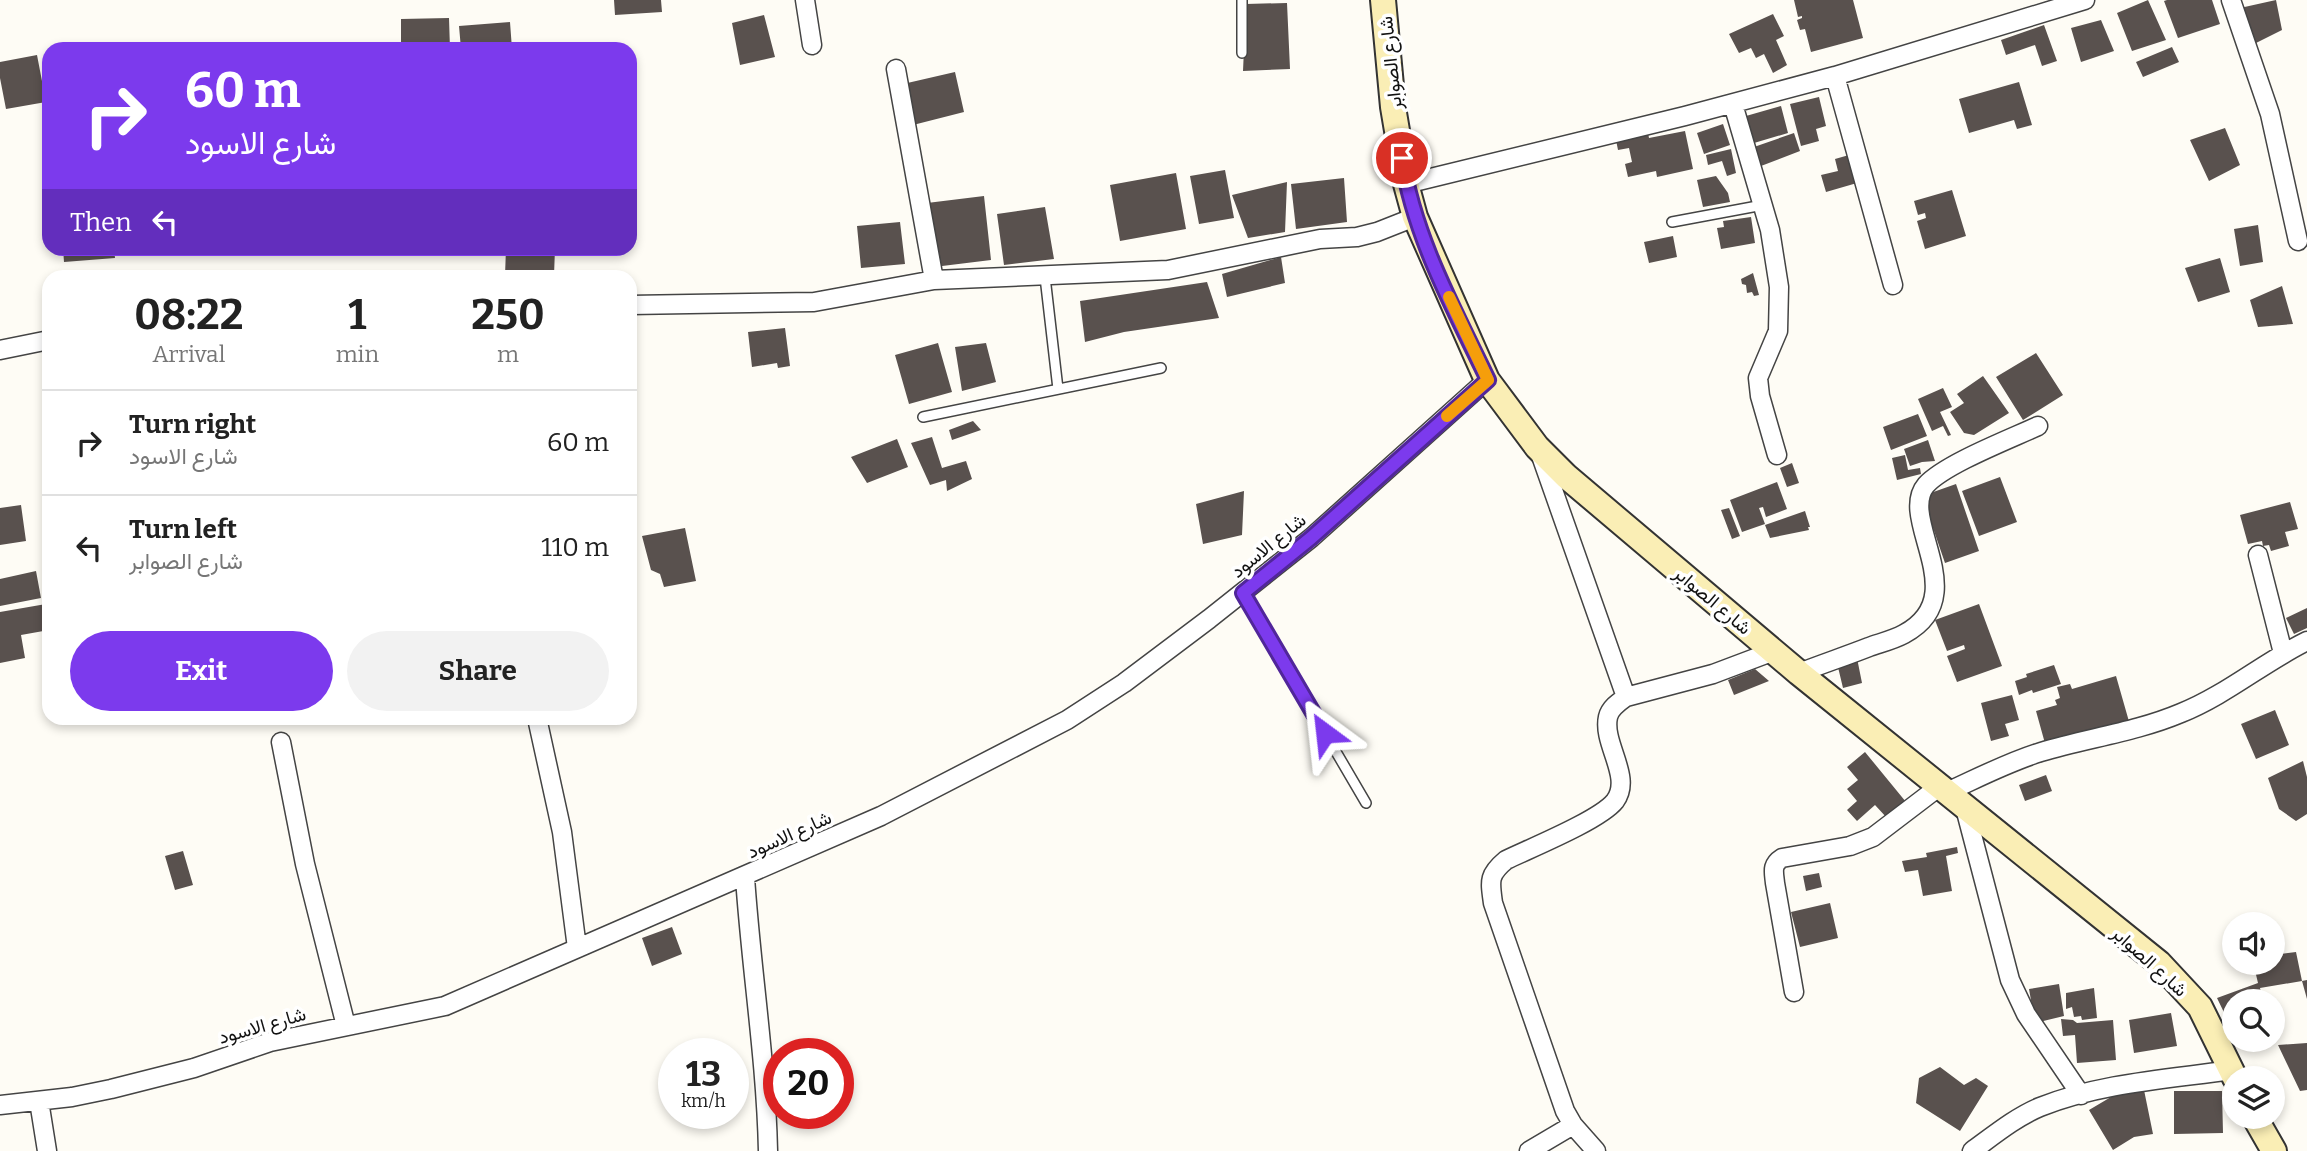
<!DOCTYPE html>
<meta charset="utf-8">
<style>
:root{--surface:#fff;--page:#f2f2f2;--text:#222;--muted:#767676;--line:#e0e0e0;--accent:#7c3aed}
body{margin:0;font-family:Bitter,Vazirmatn,serif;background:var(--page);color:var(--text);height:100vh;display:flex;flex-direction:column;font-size:26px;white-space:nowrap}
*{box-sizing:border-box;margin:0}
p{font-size:23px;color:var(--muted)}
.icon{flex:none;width:38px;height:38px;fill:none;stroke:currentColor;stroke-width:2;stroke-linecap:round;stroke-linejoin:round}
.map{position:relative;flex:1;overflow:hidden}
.sheet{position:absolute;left:42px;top:270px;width:595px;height:455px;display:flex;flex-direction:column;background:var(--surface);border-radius:21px;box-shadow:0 4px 10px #0003}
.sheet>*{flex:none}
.top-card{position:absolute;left:42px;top:42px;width:595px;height:214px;border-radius:21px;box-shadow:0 4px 10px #0003;background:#7c3aed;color:#fff;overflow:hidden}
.tools{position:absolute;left:2222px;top:912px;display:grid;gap:14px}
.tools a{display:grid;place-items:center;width:63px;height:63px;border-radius:50%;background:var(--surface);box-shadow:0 4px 10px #0003;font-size:35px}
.speed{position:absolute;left:658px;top:1038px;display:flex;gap:14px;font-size:35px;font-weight:700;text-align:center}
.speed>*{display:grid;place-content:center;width:91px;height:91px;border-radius:50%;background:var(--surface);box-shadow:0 4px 10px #0003;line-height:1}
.speed small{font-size:18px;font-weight:400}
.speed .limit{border:10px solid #d22;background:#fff;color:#111}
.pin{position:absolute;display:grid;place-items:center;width:60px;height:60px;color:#fff;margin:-30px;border:4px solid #fff;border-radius:50%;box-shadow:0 2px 7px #0007}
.me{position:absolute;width:77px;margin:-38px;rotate:330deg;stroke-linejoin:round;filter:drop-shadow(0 0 5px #0008)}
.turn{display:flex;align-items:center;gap:24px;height:147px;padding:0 28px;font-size:32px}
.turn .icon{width:91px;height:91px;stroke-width:2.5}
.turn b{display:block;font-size:49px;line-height:60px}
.then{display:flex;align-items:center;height:66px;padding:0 28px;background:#0003;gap:14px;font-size:26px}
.eta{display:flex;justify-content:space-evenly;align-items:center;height:119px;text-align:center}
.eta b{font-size:42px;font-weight:700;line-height:49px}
.cta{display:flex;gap:14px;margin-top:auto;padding:14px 28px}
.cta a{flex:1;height:80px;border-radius:42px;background:var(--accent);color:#fff;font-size:28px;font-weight:700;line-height:80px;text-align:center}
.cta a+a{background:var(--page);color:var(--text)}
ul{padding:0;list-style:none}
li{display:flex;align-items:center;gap:21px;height:105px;padding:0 28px;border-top:2px solid var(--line)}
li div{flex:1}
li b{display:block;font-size:26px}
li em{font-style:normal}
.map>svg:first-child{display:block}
</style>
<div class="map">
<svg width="2307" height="1151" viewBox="0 0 2307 1151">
<rect width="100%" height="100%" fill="#fefcf5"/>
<!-- building -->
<path fill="#59514e" d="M614,0H661L662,12L615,15Z
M1794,0H1853L1863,38L1811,52L1805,29L1800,30L1797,20L1802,18V16L1798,17Z
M2148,0L2166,40L2132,51L2117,13Z
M2167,0H2212L2220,24L2178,38L2164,1Z
M2276,0L2282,30L2248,47L2240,8Z
M1287,3L1290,69L1243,71L1246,4Z
M1773,14L1784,36L1776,40L1787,65L1773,73L1764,54L1756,58L1751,48L1739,53L1729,34Z
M764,15L775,57L740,65L732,23Z
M449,18L450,49H401V19Z
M2101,20L2114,51L2081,62L2071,28Z
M510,22L512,49H461L459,26Z
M2044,25L2057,61L2042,66L2035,45L2006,55L2001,40Z
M2172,47L2179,62L2143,77L2136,62Z
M37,55L46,102L6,109L0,78V62Z
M955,72L964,112L913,125L903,84Z
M2019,82L2032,125L2017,129L2014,120L1969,133L1959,99Z
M1819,97L1826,126L1816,129L1819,141L1801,146L1790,104Z
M1781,106L1788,133L1754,143L1746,116Z
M1723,124L1730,145L1704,154L1697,133Z
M2225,128L2240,165L2209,181L2190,140Z
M1685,131L1693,169L1657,177L1656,171L1628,177L1625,164L1632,162L1629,148L1618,150L1616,140L1648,133L1649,138Z
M1794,133L1800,151L1761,166L1754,147Z
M1731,149L1736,173L1727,176L1722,161L1708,165L1706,155Z
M1849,155L1857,183L1826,192L1821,175L1838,171L1835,159Z
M1225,170L1234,218L1199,224L1190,176Z
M1176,173L1186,229L1120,241L1110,185Z
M1716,176L1728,193L1730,202L1703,207L1697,180Z
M1344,178L1347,222L1296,229L1291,184Z
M1287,182L1285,232L1248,238L1232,195Z
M1952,190L1966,236L1925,249L1917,221L1926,218L1925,213L1918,215L1914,201Z
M984,196L991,260L934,267L927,203Z
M1045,207L1054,259L1004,265L997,214Z
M1751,217L1755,243L1721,249L1717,228L1724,227L1723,221Z
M900,222L905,264L861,268L857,226Z
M2258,225L2263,262L2240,266L2234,229Z
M1673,236L1677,257L1649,263L1644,242Z
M63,248H114L115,258L64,262Z
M506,248H555L554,276H505Z
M1281,257L1285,283L1227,297L1222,274Z
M2220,258L2230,292L2198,302L2185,268Z
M1753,273L1759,295L1754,296L1752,292L1747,293L1746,285L1742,284L1741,279Z
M1207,282L1219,318L1124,332L1085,342L1080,301Z
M2282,286L2293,324L2258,327L2250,300Z
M785,328L790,366L778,368L777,363L752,367L748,332Z
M938,343L952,392L909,404L895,355Z
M986,343L996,382L962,391L955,347Z
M2036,353L2063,395L2023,420L1996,377Z
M1983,376L2009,413L1974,435L1964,433L1950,412L1964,403L1957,394Z
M1943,388L1952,407L1940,412L1951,435L1948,436L1943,426L1932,431L1918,399Z
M1918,414L1927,436L1891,450L1883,427Z
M973,421L981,430L952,440L949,430Z
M932,437L942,468L966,461L972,479L947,491L946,480L930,485L911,443Z
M897,439L908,467L867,483L851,457Z
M1928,440L1935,461L1922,462L1910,466L1904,449Z
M1905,455L1908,470L1920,468L1921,474L1897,480L1892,458Z
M1792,463L1799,483L1787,487L1780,468Z
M2000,477L2017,522L1979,536L1962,491Z
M1777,482L1787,509L1766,517L1763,507L1759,508L1765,524L1742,532L1730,500Z
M1956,484L1979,551L1945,563L1922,496Z
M1244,491L1242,535L1203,544L1196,504Z
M2290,502L2298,529L2285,532L2289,546L2271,551L2269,545L2263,546L2262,541L2248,544L2240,515Z
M21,505L26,541L0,545V508Z
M1729,508L1740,536L1732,539L1721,510Z
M1805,511L1810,527H1808L1809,530L1770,538L1765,525Z
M685,528L696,581L664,587L660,574L651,570L642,536Z
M36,571L41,598L0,606V579Z
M46,604L49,630L21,635L25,658L0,663V612Z
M1979,604L2002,666L1957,682L1947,656L1965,649L1964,645L1947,651L1935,620Z
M2307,608V628L2294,634L2286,618Z
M1857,658L1862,683L1843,688L1837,663Z
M2054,665L2061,684L2033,693L2032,690L2019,695L2015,681L2027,677L2026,674Z
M1755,669L1769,681L1734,695L1728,680Z
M2116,676L2130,725L2046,747L2036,711L2057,705L2055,700L2060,698L2057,687L2070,684L2072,689Z
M2012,695L2019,720L2005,724L2009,736L1991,741L1981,703Z
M2275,710L2289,745L2256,759L2241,724Z
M1865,752L1906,802L1887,818L1875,805L1857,821L1847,810L1857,801L1847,789L1858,780L1847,767Z
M2303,761L2307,777V814L2296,821L2279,809L2268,778Z
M2046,775L2052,791L2025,801L2019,785Z
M1957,847L1958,853L1946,856L1952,891L1923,896L1918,870L1905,872L1902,861L1927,857L1926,853Z
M183,851L193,885L175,890L165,856Z
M1819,873L1822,887L1806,891L1803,876Z
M1830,903L1838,938L1800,947L1791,912Z
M672,927L682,954L652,966L642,938Z
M2296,952L2302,981L2307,980V999L2302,981L2260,988L2263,1001H2235V1035L2217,998L2258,983L2253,962H2273V955Z
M2059,984L2064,1016L2035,1023L2029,989Z
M2094,988L2097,1018L2082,1020L2081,1016L2074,1017L2072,1007L2066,1009V993Z
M2171,1013L2177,1046L2134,1053L2129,1020Z
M2061,1019L2073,1020L2077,1023L2113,1020L2116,1060L2077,1063L2075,1035L2063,1036Z
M2307,1043V1090L2300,1091L2278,1045Z
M1940,1067L1964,1085L1976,1078L1988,1086L1960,1131L1916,1103L1919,1078Z
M2144,1090L2153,1134L2134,1137L2113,1150L2089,1110L2111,1097Z
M2174,1091H2222L2223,1133L2174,1134Z"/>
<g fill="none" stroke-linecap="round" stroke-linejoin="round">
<defs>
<path id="lane" d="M1242,0V53
M1672,222L1763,205
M1045,277L1058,389
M923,417L1161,368
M1243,593L1366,803"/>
<path id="street" d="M805,0L812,45
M2231,0L2270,114L2298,241
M896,69L934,280
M1835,76L1893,285
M1733,104L1770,230L1779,287L1778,331L1758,378L1760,396L1777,455
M1406,184L1685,116L1835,76L2085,0
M630,305L814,302L934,280L1168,270L1320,239L1357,237L1377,232L1415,217
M0,350L49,340
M1540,453L1626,697
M2258,555L2283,653
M1799,673C1822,664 1846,656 1869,647C1880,643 1893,640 1904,634C1975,596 1897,519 1926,485C1945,464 2010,439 2038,426
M537,718L562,832L577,948
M281,742L305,864L346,1026
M1947,792C1978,778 2008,762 2041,752C2087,738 2136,732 2181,713C2226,695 2264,662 2307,641
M1965,808L2010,980L2026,1014L2081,1095
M745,877C751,968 766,1059 768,1151
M1794,992L1775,883C1774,872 1771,865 1782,858L1850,846L1873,837L1940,786
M39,1101L47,1151
M0,1105L72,1097L111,1089L194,1068L270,1042L445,1006L881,816L1067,720L1124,683L1209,619L1311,538L1487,380
M1529,1151L1573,1125
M1596,1151L1573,1125L1565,1111L1493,903C1490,881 1488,875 1506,860C1531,848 1600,820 1615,801C1633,777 1602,744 1608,717C1610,708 1619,702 1626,697L1713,674L1774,651
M1972,1151C1994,1135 2016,1117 2040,1107C2100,1083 2169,1079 2232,1070"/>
<path id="secondary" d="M1383,0L1393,107L1406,184L1415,217L1487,380L1537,447L1566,476L1799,673L2159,963L2200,1007L2235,1078
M2254,1116L2274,1151"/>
</defs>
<!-- lane casing -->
<use href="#lane" stroke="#444" stroke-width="12"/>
<!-- street casing -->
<use href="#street" stroke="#444" stroke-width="21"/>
<!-- secondary casing -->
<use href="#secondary" stroke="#333" stroke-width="28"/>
<!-- lane -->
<use href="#lane" stroke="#fff" stroke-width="9"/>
<!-- street -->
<use href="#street" stroke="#fff" stroke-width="18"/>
<!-- secondary -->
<use href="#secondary" stroke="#faeeb5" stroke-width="24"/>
</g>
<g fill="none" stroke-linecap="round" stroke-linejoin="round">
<defs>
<path id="route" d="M1325,733L1243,593L1311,538L1488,380C1454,309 1414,237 1402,158"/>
</defs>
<!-- route casing -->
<use href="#route" stroke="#51269a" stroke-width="18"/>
<!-- route -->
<use href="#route" stroke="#7c3aed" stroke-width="12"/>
<!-- slow -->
<path stroke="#f59e0b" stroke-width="12" d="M1447,416L1488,380L1449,297"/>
</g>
<g text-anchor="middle" stroke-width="7" stroke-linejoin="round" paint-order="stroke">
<!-- street labels -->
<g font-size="19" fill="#111" stroke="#fff">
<text transform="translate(1390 63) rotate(-96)" y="7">شارع الصوابر</text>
<text transform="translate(1268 545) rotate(-39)" y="7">شارع الاسود</text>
<text transform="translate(1713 600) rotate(40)" y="7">شارع الصوابر</text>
<text transform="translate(789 834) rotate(-24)" y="7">شارع الاسود</text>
<text transform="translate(2150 961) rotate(42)" y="7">شارع الصوابر</text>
<text transform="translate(262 1025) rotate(-16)" y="7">شارع الاسود</text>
</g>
</g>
</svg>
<div class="tools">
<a><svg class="icon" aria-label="sound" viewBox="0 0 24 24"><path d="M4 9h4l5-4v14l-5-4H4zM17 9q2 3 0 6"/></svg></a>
<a><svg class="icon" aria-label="search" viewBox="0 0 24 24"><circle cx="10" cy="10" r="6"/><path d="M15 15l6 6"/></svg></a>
<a><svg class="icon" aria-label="layers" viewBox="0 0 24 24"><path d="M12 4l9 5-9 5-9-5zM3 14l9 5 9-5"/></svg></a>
</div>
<div class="speed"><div>13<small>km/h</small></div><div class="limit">20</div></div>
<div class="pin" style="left:1402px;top:158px;background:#d93025"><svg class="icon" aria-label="arrive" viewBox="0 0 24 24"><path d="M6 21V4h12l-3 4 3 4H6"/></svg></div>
<svg class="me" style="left:1325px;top:733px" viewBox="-20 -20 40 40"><path d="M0-17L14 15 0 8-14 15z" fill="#7c3aed" stroke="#fff" stroke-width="4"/></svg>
<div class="top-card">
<div class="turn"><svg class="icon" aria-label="right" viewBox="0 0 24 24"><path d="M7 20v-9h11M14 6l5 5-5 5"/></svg><div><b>60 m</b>شارع الاسود</div></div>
<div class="then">Then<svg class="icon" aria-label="left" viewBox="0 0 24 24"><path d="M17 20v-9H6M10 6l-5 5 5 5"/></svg></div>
</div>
<section class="sheet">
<div class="eta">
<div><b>08:22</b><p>Arrival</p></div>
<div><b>1</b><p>min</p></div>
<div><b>250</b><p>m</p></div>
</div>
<ul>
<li><svg class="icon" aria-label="right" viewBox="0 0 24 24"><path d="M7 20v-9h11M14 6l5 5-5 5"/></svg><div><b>Turn right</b><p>شارع الاسود</p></div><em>60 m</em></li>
<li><svg class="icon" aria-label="left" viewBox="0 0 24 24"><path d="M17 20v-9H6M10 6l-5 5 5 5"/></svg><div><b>Turn left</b><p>شارع الصوابر</p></div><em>110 m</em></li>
</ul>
<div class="cta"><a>Exit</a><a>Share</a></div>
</section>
</div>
